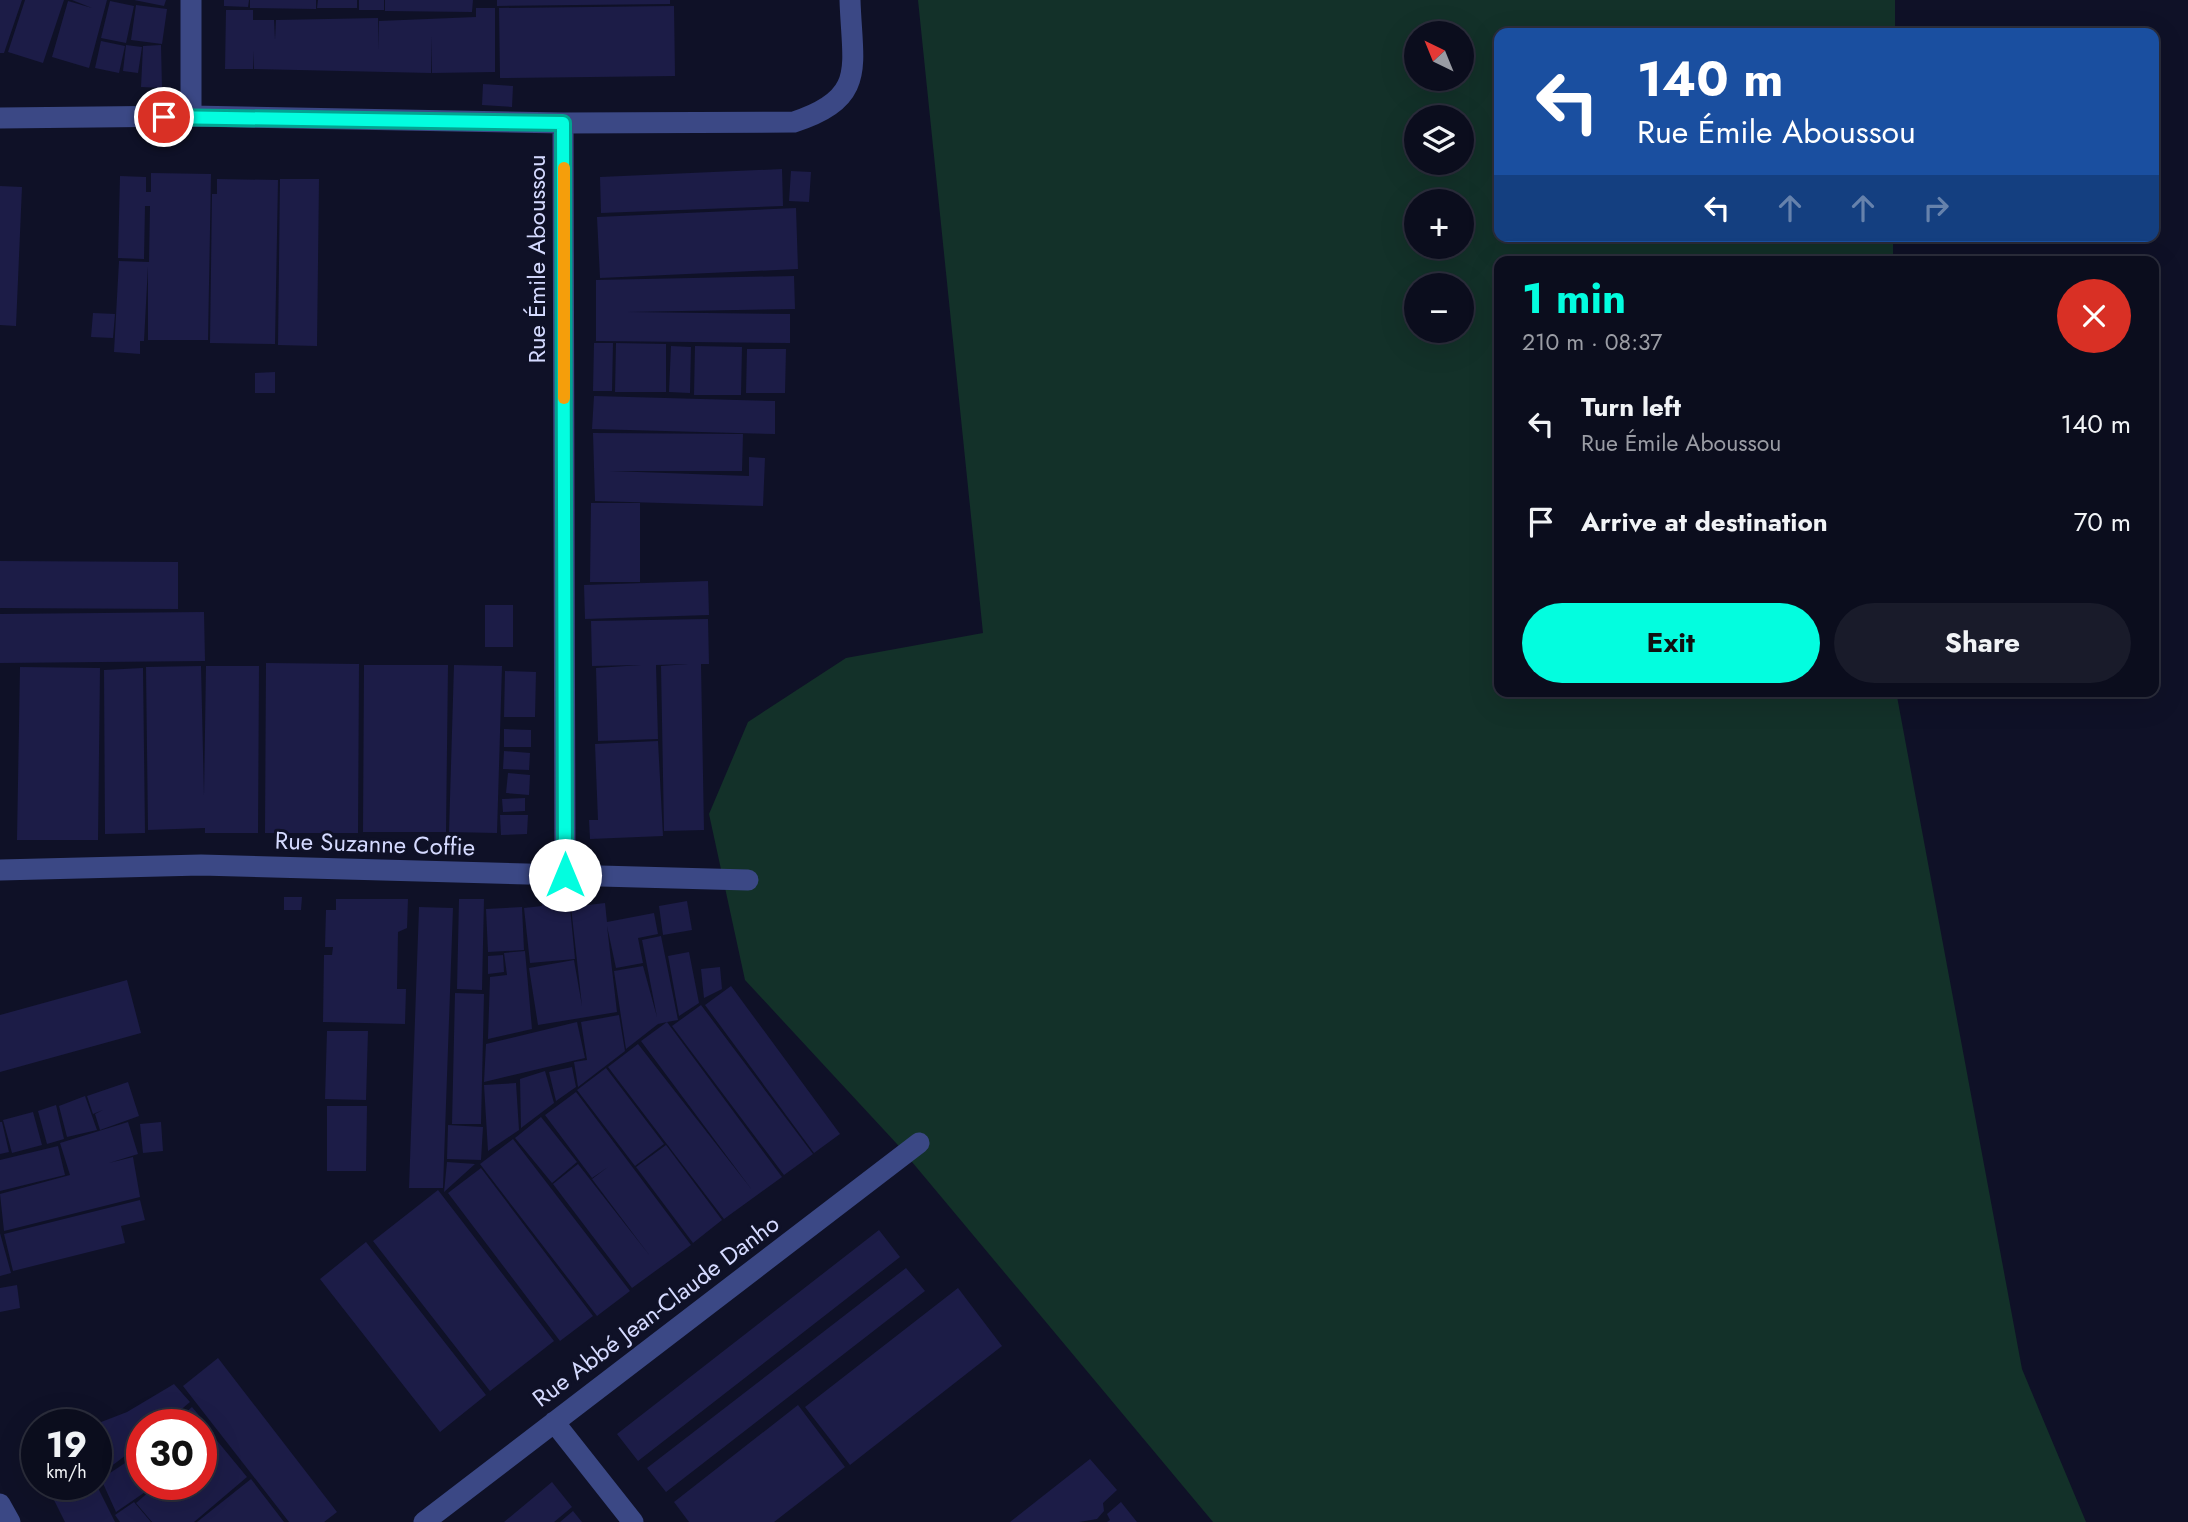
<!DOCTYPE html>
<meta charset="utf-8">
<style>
:root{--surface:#0b0d1d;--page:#191b2a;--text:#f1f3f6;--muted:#9a9ca4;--line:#2b2d3b;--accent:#03fddf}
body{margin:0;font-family:Jost,sans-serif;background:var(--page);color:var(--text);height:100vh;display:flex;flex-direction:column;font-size:26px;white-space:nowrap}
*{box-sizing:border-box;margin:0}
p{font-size:23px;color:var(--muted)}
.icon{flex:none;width:38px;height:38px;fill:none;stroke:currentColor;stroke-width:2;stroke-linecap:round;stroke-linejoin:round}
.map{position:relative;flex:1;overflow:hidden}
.sheet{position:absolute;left:1494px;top:256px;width:665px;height:441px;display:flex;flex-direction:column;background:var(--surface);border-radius:14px;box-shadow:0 7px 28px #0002,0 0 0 2px var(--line)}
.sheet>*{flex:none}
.guide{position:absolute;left:1494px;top:28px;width:665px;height:214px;border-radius:14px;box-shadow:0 7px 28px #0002,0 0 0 2px var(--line);background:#1a4fa0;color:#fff;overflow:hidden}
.needle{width:46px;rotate:317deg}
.buttons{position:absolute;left:1404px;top:21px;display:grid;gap:14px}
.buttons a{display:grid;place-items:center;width:70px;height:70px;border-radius:50%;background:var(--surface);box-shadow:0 7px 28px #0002,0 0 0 2px var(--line);font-size:35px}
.speed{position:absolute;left:21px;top:1409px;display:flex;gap:14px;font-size:35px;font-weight:700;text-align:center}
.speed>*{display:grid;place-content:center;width:91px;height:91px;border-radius:50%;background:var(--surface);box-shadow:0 7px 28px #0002,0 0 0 2px var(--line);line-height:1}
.speed small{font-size:18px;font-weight:400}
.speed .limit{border:10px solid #d22;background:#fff;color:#111}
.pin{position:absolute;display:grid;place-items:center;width:60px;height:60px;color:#fff;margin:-30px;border:4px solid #fff;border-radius:50%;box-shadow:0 2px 7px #0007}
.me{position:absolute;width:77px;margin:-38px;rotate:0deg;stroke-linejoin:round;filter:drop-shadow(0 0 5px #0008)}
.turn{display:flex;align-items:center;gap:24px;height:147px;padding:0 28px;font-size:32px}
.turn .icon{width:91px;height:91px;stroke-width:2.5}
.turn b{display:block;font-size:49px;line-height:60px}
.lanes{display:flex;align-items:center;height:66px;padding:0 28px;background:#0003;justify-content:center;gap:35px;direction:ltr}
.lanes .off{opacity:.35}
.round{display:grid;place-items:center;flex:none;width:74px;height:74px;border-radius:37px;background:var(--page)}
.head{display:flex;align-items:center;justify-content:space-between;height:119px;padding:0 28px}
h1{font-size:42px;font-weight:700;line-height:52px;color:var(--accent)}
.cta{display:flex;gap:14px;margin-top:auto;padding:14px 28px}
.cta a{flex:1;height:80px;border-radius:42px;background:var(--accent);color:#111;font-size:28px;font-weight:700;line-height:80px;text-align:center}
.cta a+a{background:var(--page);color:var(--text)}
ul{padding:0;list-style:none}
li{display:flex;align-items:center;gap:21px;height:98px;padding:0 28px}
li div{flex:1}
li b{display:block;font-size:26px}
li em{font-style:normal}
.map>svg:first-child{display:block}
</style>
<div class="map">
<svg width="2188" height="1522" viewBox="0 0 2188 1522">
<rect width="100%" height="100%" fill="#0f1127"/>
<!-- green -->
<path fill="#133129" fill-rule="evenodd" d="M918,0H1895V33H1500V236H1893V261H1500V691H1896L2022,1369L2086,1522H1213L897,1144L745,980L709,814L748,722L846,658L983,633ZM1416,33H1461V79H1416ZM1416,117H1461V163H1416ZM1416,201H1461V247H1416ZM1416,285H1461V331H1416Z"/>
<!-- building -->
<path fill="#1c1c47" d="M0,0H22L4,53H0Z
M25,0H64L43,63L8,52Z
M72,0H107L89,68L52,57L68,1L92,8Z
M134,0H166L164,6Z
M224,0H249L248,7L224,6Z
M250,0H316V9L250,8Z
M318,0H357V8H317Z
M359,0H384V10H359Z
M385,0H473L472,12L385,11Z
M497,0H670V4L497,6Z
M110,1L134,6L126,43L101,38Z
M136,5L167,9L162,44L131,40Z
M674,6L675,76L500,78L499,8Z
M476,8H495V72L432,73V36L431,73L254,69V51L253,69H225L226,10H253V20H274L275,40L276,20L378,18L379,50V21L476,17Z
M101,41L125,46L119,73L95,68Z
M126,45L142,47L138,73L123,71Z
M161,45L162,88L141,87L143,46Z
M483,84L513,86L512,107L482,105Z
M782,169L783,206L601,213L600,177Z
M791,171L811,172L809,202L789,201Z
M151,173L211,174L208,340H148V266L144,341H140V354L114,352L119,261L149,262L150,206H145L144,259L118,258L120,176L146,177V192H151Z
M217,179L278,180L275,344L210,343L212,194H217Z
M280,179H319L317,346L278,345Z
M0,186L22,187L16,326L0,325Z
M796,208L798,269L600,278L597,217Z
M794,276L795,309L628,312L790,314V343L596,341V280Z
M93,313L115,314L113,338L91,337Z
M594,343H613L612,391H593Z
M616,343L666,344V392H615Z
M671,346L691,347L690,393L669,392Z
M695,346L742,347L741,395H694Z
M747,349H786L785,393H746Z
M275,372V393H255V373Z
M594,396L775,401V434L592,429Z
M593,433L743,434L742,471H610L749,476V457L765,458L763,506L595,501Z
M591,503H640V582H590Z
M0,561L178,562V609L0,608Z
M708,581L709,615L585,619L584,585Z
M485,605H513V647H485Z
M204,612L205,661L0,663V614Z
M708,619L709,664H701L704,830L664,831L661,666L688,664L656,665L658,739L598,741L596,668L641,665L592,666L591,621Z
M266,663L359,664L358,833H265Z
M364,665H448L446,832H363Z
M454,665L502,666L497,833L449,832Z
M201,666L204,796L206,666H259L258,833H205V828L148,830L146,667Z
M20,667L100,668L98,840H17Z
M143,668L145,833L105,834L104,670Z
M505,671L536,672L535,717H504Z
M504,729L531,730V747H504Z
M658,741L663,836L590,839L589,820H598L595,744Z
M504,751L530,753L529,770L503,769Z
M508,773L530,775L529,795L506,793Z
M525,798V811L503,812L502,799Z
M500,815H528L527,834L501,835Z
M284,897H302L301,910H284Z
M569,897L575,959L530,963L524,908L542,906L541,900Z
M336,899H408L407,928L398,932L397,989H406L405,1024L323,1022L324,955H332L333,947H325L326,910H336Z
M459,899H484L482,990L457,989Z
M687,901L692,930L663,935L659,906Z
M605,903L607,922L654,913L658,934L638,938L643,963L616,968L607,926L617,1012L538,1025L529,968L574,960L582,1006L571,907Z
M419,907L453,908L443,1188H409Z
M522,907L524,950L488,952L486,909Z
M661,936L678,1020L667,1022L782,1177L724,1219L608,1067L638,1044L752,1190L641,1041L667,1022L658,1024L626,1049L614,971L643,966L657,1017L642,940Z
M525,951L532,1029L488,1039L490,977L507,975L504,953Z
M689,952L699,1003L679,1016L668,956Z
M503,955L504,972L488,974V956Z
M720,967L722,989L704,998L701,969Z
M127,980L141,1033L0,1072V1015Z
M731,986L840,1134L814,1153L705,1005Z
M455,993L484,994L481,1124H452Z
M701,1005L813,1154L784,1175L672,1026Z
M619,1015L625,1051L578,1087L574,1062L587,1060L581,1022Z
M577,1022L585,1058L484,1082L486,1044Z
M327,1031H368L366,1100L325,1099Z
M572,1067L576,1087L556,1101L549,1072Z
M606,1068L664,1144L635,1166L577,1090Z
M545,1071L554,1103L521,1128L520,1079Z
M128,1082L139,1116L100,1130L95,1114L103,1110L93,1114L87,1096Z
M516,1083L519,1130L488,1151L484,1085Z
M576,1092L691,1245L632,1288L553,1184L578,1164L650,1256L592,1179L608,1167L592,1178L545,1115Z
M85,1096L97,1130L67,1137L59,1106Z
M56,1105L64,1139L47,1144L38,1111Z
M327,1106H367L366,1171H327Z
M33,1112L42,1145L12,1153L3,1120Z
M541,1117L577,1162L552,1183L515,1138Z
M0,1122H2L9,1152L0,1154Z
M128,1122L138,1154L109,1163L133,1157L140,1197L4,1231L0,1194L70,1175L60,1143Z
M161,1122L163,1151L143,1153L140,1124Z
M448,1125L483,1127L481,1160L447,1159Z
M513,1139L630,1291L597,1316L480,1164Z
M666,1145L722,1220L693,1243L636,1167Z
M58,1146L65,1175L0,1191V1160Z
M447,1162L475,1164L444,1192Z
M481,1168L593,1316L560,1341L448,1193Z
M438,1190L554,1341L490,1391L373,1241Z
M140,1200L145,1220L121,1226L125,1243L13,1271L4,1234Z
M879,1230L900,1257L638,1461L617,1434Z
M0,1233L11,1273L0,1276Z
M366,1242L486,1395L440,1432L320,1279Z
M906,1268L925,1291L666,1492L647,1468Z
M17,1285L20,1308L0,1312V1288Z
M958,1288L1002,1346L850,1465L805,1407Z
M218,1358L337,1512L324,1522H289L183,1386Z
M174,1384L190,1402L164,1424H142V1443L97,1477L96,1424L127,1412Z
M798,1405L845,1467L774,1522H689L674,1502Z
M192,1407L214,1433L201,1444V1424H172Z
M214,1437L247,1477L194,1522H152L136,1503L158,1484H201V1448Z
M37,1446V1465L29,1449Z
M134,1457L142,1468V1484L154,1486L116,1512L101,1479Z
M1090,1459L1117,1490L1103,1503L1104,1511L1097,1519L1079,1522H1010Z
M251,1479L284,1522H197Z
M552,1482L572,1507L554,1522H504Z
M46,1484H96L115,1522H65Z
M134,1502L151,1522H120L115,1515Z
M1121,1502L1137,1522H1107L1110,1520L1107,1514Z
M573,1511L582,1522H560Z"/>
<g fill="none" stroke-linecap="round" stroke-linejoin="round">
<!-- minor -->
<path stroke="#3b4885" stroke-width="21" d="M191,0V116
M0,118L191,116L563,123L565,875
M563,123L794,122C868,98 852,66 850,0
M0,870L201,865L748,880
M554,1422L633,1522
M0,1504L10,1522
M424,1522L919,1143"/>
</g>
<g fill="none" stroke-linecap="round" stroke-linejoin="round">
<defs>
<path id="route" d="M164,117L563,123L565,875"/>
</defs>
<!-- route casing -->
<use href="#route" stroke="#02a491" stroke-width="18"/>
<!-- route -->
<use href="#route" stroke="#03fddf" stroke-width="12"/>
<!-- slow -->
<path stroke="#f59e0b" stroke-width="12" d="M564,168V398"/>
</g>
<g text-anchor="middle" stroke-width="6" stroke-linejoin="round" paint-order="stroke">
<!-- street labels -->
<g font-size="24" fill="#d5daff" stroke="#0f1127">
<text transform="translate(537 259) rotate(-90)" y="8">Rue Émile Aboussou</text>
<text transform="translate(375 844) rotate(2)" y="8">Rue Suzanne Coffie</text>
<text transform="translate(656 1311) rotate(-37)" y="8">Rue Abbé Jean-Claude Danho</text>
</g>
</g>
</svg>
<div class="buttons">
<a><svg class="needle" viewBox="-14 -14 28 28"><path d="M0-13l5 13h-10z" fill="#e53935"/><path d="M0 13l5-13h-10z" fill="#9a9ca4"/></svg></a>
<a><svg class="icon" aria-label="layers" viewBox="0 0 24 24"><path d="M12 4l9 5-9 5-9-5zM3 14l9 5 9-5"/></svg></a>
<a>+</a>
<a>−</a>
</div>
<div class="speed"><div>19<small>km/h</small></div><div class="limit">30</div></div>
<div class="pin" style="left:164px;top:117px;background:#d93025"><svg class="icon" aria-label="arrive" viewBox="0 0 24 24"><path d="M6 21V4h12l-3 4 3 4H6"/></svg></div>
<svg class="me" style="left:565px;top:875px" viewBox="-20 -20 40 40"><circle r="19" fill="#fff"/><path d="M0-13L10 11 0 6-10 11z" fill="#03fddf"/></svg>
<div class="guide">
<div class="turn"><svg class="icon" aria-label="left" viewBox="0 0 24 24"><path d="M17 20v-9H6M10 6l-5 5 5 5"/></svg><div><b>140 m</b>Rue Émile Aboussou</div></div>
<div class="lanes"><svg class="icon" aria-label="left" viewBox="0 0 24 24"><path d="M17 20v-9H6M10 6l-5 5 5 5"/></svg><svg class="icon off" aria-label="ahead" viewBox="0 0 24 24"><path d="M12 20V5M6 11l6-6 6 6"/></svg><svg class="icon off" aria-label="ahead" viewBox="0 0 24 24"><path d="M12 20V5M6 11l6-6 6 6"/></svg><svg class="icon off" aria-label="right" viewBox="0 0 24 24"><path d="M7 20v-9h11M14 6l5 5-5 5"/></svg></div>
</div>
<section class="sheet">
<div class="head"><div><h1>1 min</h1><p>210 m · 08:37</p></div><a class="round" style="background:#d93025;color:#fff"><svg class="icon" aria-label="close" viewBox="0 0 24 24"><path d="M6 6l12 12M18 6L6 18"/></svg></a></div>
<ul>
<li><svg class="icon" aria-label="left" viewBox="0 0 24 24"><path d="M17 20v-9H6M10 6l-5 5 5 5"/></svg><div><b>Turn left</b><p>Rue Émile Aboussou</p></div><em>140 m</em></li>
<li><svg class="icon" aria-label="arrive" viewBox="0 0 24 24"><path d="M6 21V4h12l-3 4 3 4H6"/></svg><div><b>Arrive at destination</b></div><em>70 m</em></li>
</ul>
<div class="cta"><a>Exit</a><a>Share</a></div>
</section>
</div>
